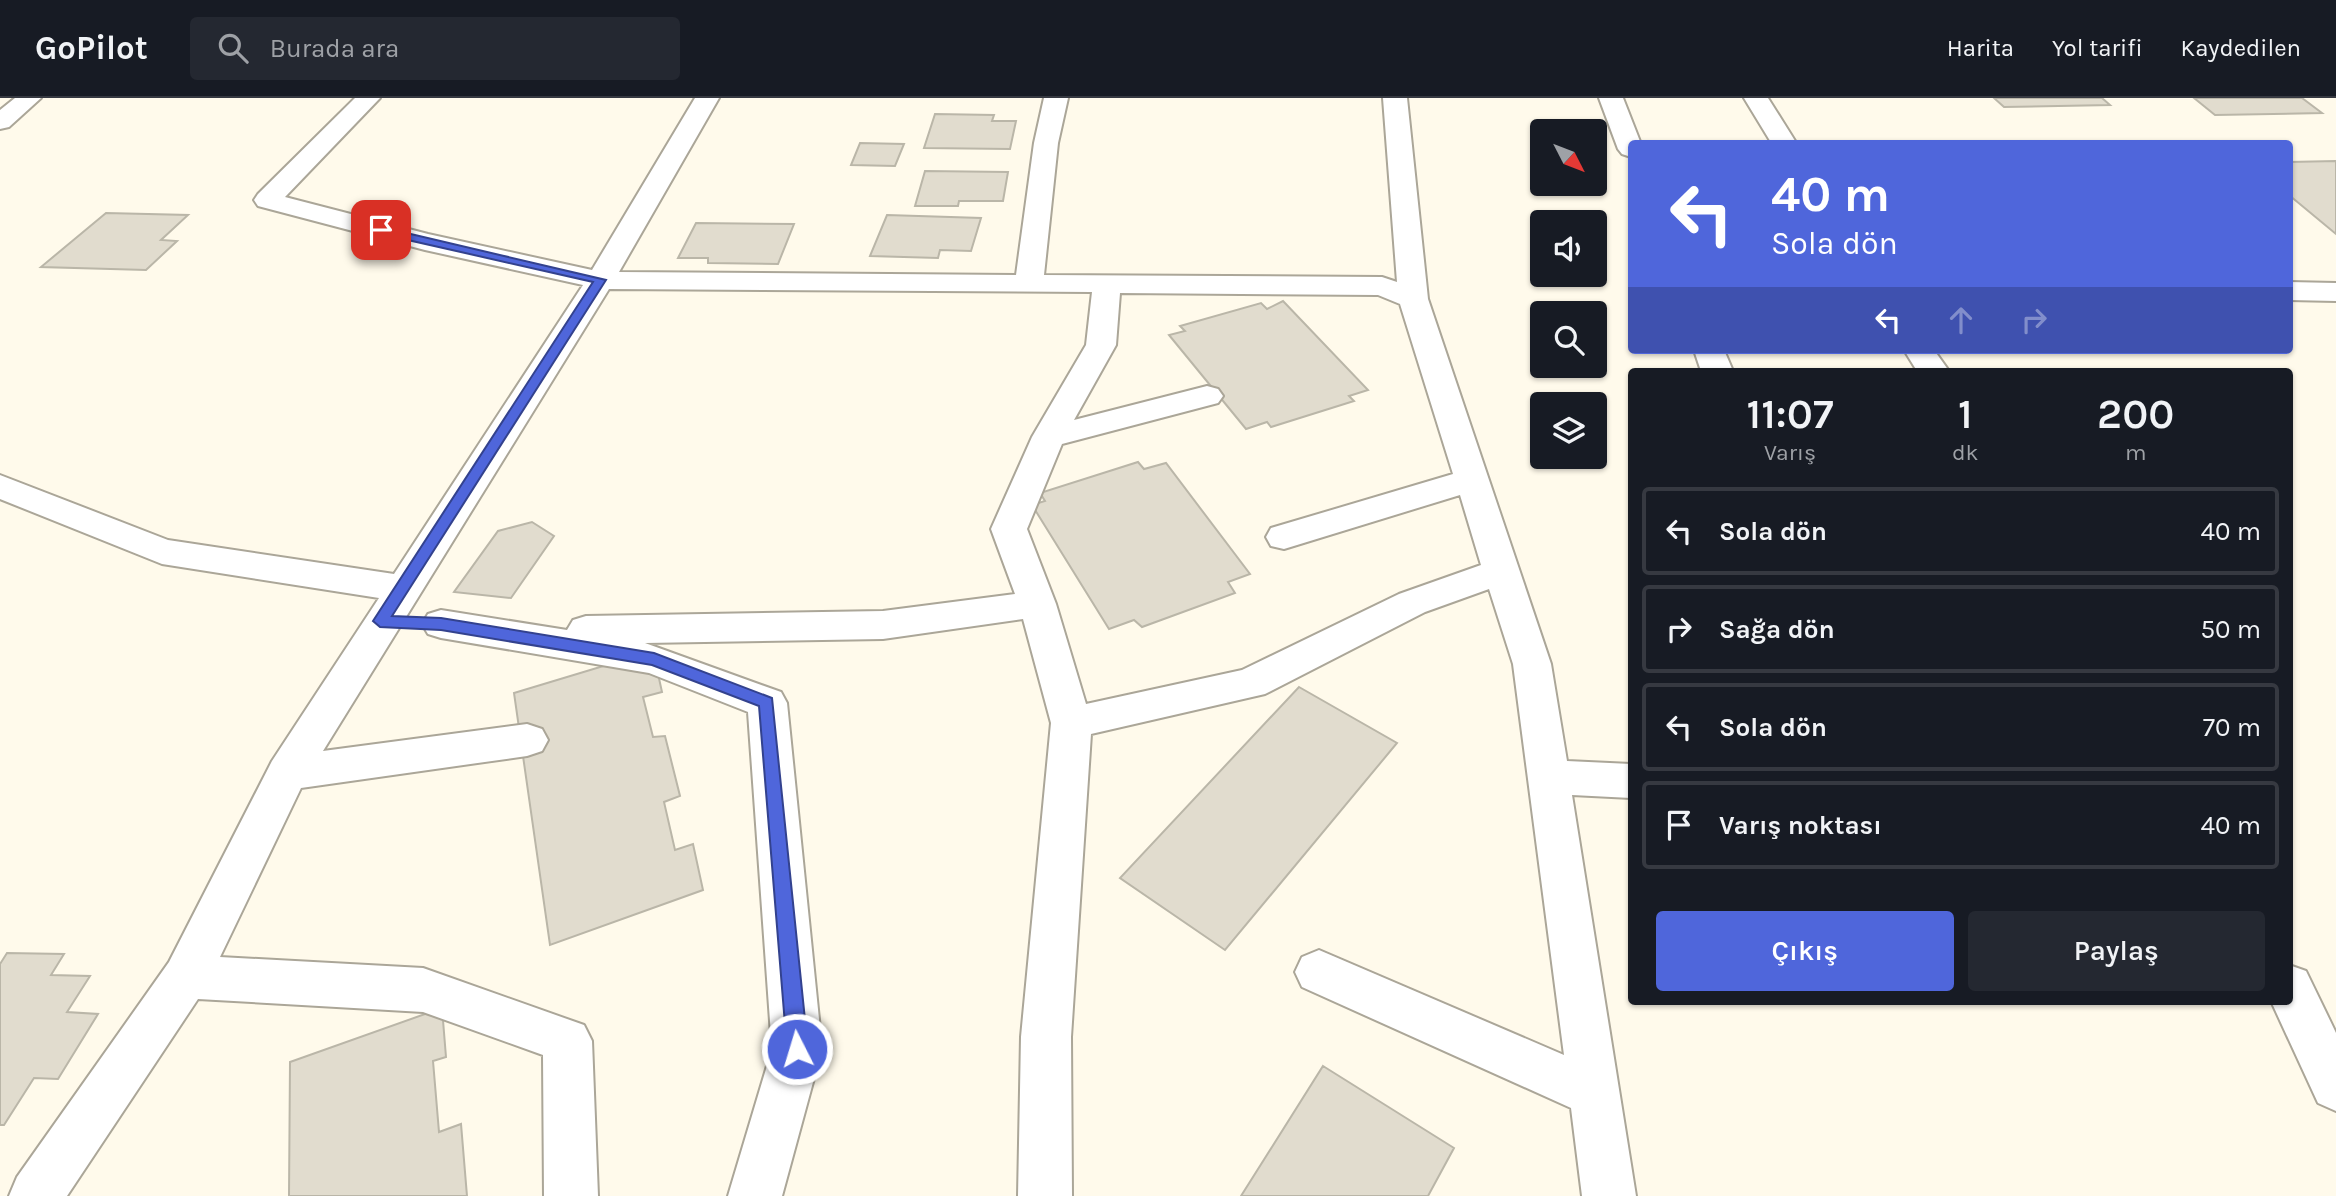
<!DOCTYPE html>
<html lang="tr">
<meta charset="utf-8">
<style>
:root{--surface:#171b24;--page:#242831;--text:#f1f3f6;--muted:#9ea1a6;--line:#363941;--accent:#4f66db}
body{margin:0;font-family:Karla,sans-serif;background:var(--page);color:var(--text);height:100vh;display:flex;flex-direction:column;font-size:26px;white-space:nowrap}
*{box-sizing:border-box;margin:0}
p{font-size:23px;color:var(--muted)}
.icon{flex:none;width:38px;height:38px;fill:none;stroke:currentColor;stroke-width:2;stroke-linecap:round;stroke-linejoin:round}
.map{position:relative;flex:1;overflow:hidden}
.panel{position:absolute;left:1628px;top:270px;width:665px;height:637px;display:flex;flex-direction:column;background:var(--surface);border-radius:7px;box-shadow:0 2px 5px #0004}
.panel>*{flex:none}
.hud{position:absolute;left:1628px;top:42px;width:665px;height:214px;border-radius:7px;box-shadow:0 2px 5px #0004;background:#4f66db;color:#fff;overflow:hidden}
.needle{width:46px;rotate:132deg}
.buttons{position:absolute;left:1530px;top:21px;display:grid;gap:14px}
.buttons a{display:grid;place-items:center;width:77px;height:77px;border-radius:7px;background:var(--surface);box-shadow:0 2px 5px #0004;font-size:35px}
.pin{position:absolute;display:grid;place-items:center;width:60px;height:60px;color:#fff;margin:-30px;border-radius:14px;box-shadow:0 4px 10px #0006}
.me{position:absolute;width:77px;margin:-38px;rotate:355deg;stroke-linejoin:round;filter:drop-shadow(0 0 5px #0008)}
.turn{display:flex;align-items:center;gap:24px;height:147px;padding:0 28px;font-size:32px}
.turn .icon{width:91px;height:91px;stroke-width:2.5}
.turn b{display:block;font-size:49px;line-height:60px}
.lanes{display:flex;align-items:center;height:66px;padding:0 28px;background:#0003;justify-content:center;gap:35px;direction:ltr}
.lanes .off{opacity:.35}
.eta{display:flex;justify-content:space-evenly;align-items:center;height:119px;text-align:center}
.eta b{font-size:42px;font-weight:600;line-height:49px}
.button{display:flex;gap:14px;margin-top:auto;padding:14px 28px}
.button a{flex:1;height:80px;border-radius:7px;background:var(--accent);color:#fff;font-size:28px;font-weight:600;line-height:80px;text-align:center}
.button a+a{background:var(--page);color:var(--text)}
ul{padding:0;list-style:none}
li{display:flex;align-items:center;gap:21px;height:88px;margin:0 14px 10px;padding:0 14px;border:4px solid var(--line);border-radius:7px}
li div{flex:1}
li b{display:block;font-size:26px}
li em{font-style:normal}
header{display:flex;align-items:center;gap:42px;box-sizing:border-box;height:98px;padding:0 35px;background:var(--surface);border-bottom:2px solid var(--line)}
header strong{font-size:33px}
nav{display:flex;gap:38px;margin-inline-start:auto;font-size:24px}
.search{width:490px;height:63px;background:var(--page);display:flex;align-items:center;gap:18px;box-sizing:border-box;padding:0 24px;border-radius:7px;color:var(--muted);font-size:26px}
.map>svg:first-child{display:block}
</style>
<header>
<strong>GoPilot</strong>
<div class="search"><svg class="icon" aria-label="search" viewBox="0 0 24 24"><circle cx="10" cy="10" r="6"/><path d="M15 15l6 6"/></svg>Burada ara</div>
<nav><a>Harita</a><a>Yol tarifi</a><a>Kaydedilen</a></nav>
</header>
<div class="map">
<svg width="2336" height="1098" viewBox="0 0 2336 1098">
<rect width="100%" height="100%" fill="#fffaeb"/>
<!-- building -->
<path fill="#e1dcce" stroke="#bab6a8" stroke-width="2" d="M1994,0H2102L2110,7L2004,9Z
M2194,0H2302L2322,15L2215,17Z
M935,16L994,17L992,23H1016L1010,51L924,50Z
M860,45L904,46L895,68L851,67Z
M2336,63V136L2289,97V64Z
M925,73L1008,74L1003,103H959L958,108H915Z
M106,115L188,117L161,142L177,143L146,172L41,169Z
M887,117L981,120L971,153L940,152L938,160L870,158Z
M696,125L794,126L778,166L708,165V160H678Z
M1283,203L1368,292L1349,298L1354,303L1271,329L1267,324L1246,331L1169,237L1185,233L1180,228L1261,205L1267,211Z
M1138,364L1144,371L1166,365L1250,476L1228,484L1235,495L1142,529L1134,522L1109,531L1032,407L1045,403L1040,395Z
M532,424L554,438L511,500L454,494L498,433Z
M653,553L662,594L643,599L653,639L665,638L680,698L664,704L675,752L693,746L703,792L550,847L514,595Z
M1299,589L1397,645L1225,852L1120,780Z
M7,855L64,856L51,877L90,878L67,914L98,916L58,981L34,980L4,1027H0V866Z
M442,910L446,959L433,963L439,1034L461,1026L467,1098H289L290,964Z
M1323,968L1454,1050L1428,1098H1241Z"/>
<g fill="none" stroke-linecap="round" stroke-linejoin="round">
<defs>
<path id="minor" d="M15,0H41L9,29L0,31V12Z
M355,0H380L285,99L428,136L592,172L695,0H719L619,174L1016,177L1034,45L1044,0H1068L1058,45L1044,177L1382,179L1397,184L1383,0H1407L1428,201L1551,566L1567,663L1631,666V700L1572,697L1636,1098H1582L1571,1010L1302,889L1295,874L1302,859L1319,852L1564,957L1513,566L1489,491L1425,514L1265,596L1091,636L1071,939L1072,1098H1018L1021,939L1051,625L1023,521L883,541L645,545L781,594L787,605L822,951L782,1098H728L772,951L748,614L649,575L441,540L428,536L422,526L428,516L441,512L567,532L573,522L586,518L883,513L1015,496L991,431L1032,339L1086,247L1092,194L609,191L323,653L527,626L542,631L548,642L542,653L527,658L301,690L220,859L423,870L584,927L592,943L598,1098H544L543,957L423,914L198,901L67,1098H9L17,1079L169,864L272,663L379,500L162,466L0,401V377L168,442L394,476L583,187L425,152L258,108L254,102L258,96ZM1120,195L1378,197L1400,206L1453,376L1271,430L1266,439L1271,448L1284,451L1460,397L1481,467L1399,496L1242,572L1086,606L1056,506L1027,431L1062,346L1218,305L1223,298L1218,291L1207,288L1074,322L1116,247Z
M1599,0H1623L1641,46H1631V59L1622,56L1618,51Z
M1744,0H1768L1797,46H1772Z
M2289,184L2336,185V203L2289,202Z
M1694,252H1724L1733,273H1701Z
M1904,252H1934L1949,273H1917Z
M2289,867L2306,873L2336,935V1013L2318,1005L2271,903H2289Z"/>
</defs>
<!-- minor casing -->
<use href="#minor" stroke="#aba698" stroke-width="4"/>
<!-- minor -->
<use href="#minor" fill="#fff" fill-rule="evenodd"/>
</g>
<!-- route -->
<path fill="#4f66db" stroke="#33428e" stroke-width="2" d="M381,129L606,182L392,518L441,520L654,555L772,600L808,951L805,958L797,961L790,958L787,951L759,608L652,567L441,532L380,529L373,523L593,184L377,135L375,132Z"/>
</svg>
<div class="buttons">
<a><svg class="needle" viewBox="-14 -14 28 28"><path d="M0-13l5 13h-10z" fill="#e53935"/><path d="M0 13l5-13h-10z" fill="#9ea1a6"/></svg></a>
<a><svg class="icon" aria-label="sound" viewBox="0 0 24 24"><path d="M4 9h4l5-4v14l-5-4H4zM17 9q2 3 0 6"/></svg></a>
<a><svg class="icon" aria-label="search" viewBox="0 0 24 24"><circle cx="10" cy="10" r="6"/><path d="M15 15l6 6"/></svg></a>
<a><svg class="icon" aria-label="layers" viewBox="0 0 24 24"><path d="M12 4l9 5-9 5-9-5zM3 14l9 5 9-5"/></svg></a>
</div>
<div class="pin" style="left:381px;top:132px;background:#d93025"><svg class="icon" aria-label="arrive" viewBox="0 0 24 24"><path d="M6 21V4h12l-3 4 3 4H6"/></svg></div>
<svg class="me" style="left:797px;top:951px" viewBox="-20 -20 40 40"><circle r="17" fill="#4f66db" stroke="#fff" stroke-width="3"/><path d="M0-11L8 9 0 5-8 9z" fill="#fff"/></svg>
<div class="hud">
<div class="turn"><svg class="icon" aria-label="left" viewBox="0 0 24 24"><path d="M17 20v-9H6M10 6l-5 5 5 5"/></svg><div><b>40 m</b>Sola dön</div></div>
<div class="lanes"><svg class="icon" aria-label="left" viewBox="0 0 24 24"><path d="M17 20v-9H6M10 6l-5 5 5 5"/></svg><svg class="icon off" aria-label="ahead" viewBox="0 0 24 24"><path d="M12 20V5M6 11l6-6 6 6"/></svg><svg class="icon off" aria-label="right" viewBox="0 0 24 24"><path d="M7 20v-9h11M14 6l5 5-5 5"/></svg></div>
</div>
<section class="panel">
<div class="eta">
<div><b>11:07</b><p>Varış</p></div>
<div><b>1</b><p>dk</p></div>
<div><b>200</b><p>m</p></div>
</div>
<ul>
<li><svg class="icon" aria-label="left" viewBox="0 0 24 24"><path d="M17 20v-9H6M10 6l-5 5 5 5"/></svg><div><b>Sola dön</b></div><em>40 m</em></li>
<li><svg class="icon" aria-label="right" viewBox="0 0 24 24"><path d="M7 20v-9h11M14 6l5 5-5 5"/></svg><div><b>Sağa dön</b></div><em>50 m</em></li>
<li><svg class="icon" aria-label="left" viewBox="0 0 24 24"><path d="M17 20v-9H6M10 6l-5 5 5 5"/></svg><div><b>Sola dön</b></div><em>70 m</em></li>
<li><svg class="icon" aria-label="arrive" viewBox="0 0 24 24"><path d="M6 21V4h12l-3 4 3 4H6"/></svg><div><b>Varış noktası</b></div><em>40 m</em></li>
</ul>
<div class="button"><a>Çıkış</a><a>Paylaş</a></div>
</section>
</div>
